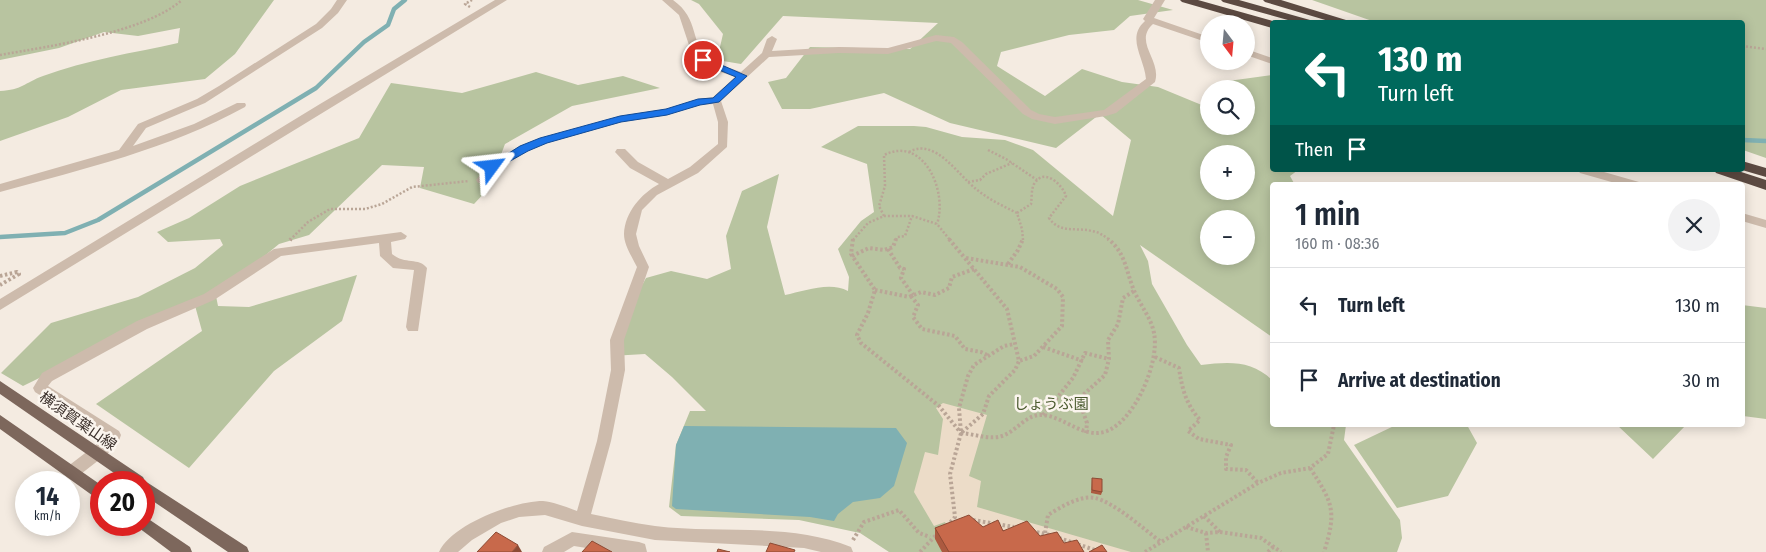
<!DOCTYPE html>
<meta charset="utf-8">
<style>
:root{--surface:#fff;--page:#f2f2f3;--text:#1f2937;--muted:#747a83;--line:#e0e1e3}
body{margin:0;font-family:"Fira Sans Condensed","Noto Sans JP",sans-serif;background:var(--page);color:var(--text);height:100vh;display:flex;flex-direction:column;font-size:19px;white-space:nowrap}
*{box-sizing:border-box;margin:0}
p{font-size:16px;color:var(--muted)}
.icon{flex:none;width:28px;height:28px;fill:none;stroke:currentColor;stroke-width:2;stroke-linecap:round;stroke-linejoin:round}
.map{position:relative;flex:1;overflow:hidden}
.sheet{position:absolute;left:1270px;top:182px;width:475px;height:245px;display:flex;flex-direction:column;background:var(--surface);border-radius:5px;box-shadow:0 2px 12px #0003}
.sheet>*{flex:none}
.hud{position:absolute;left:1270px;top:20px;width:475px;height:152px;border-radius:5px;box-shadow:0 2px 12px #0003;background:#00695c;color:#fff;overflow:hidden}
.needle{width:32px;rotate:164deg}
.buttons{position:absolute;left:1200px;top:15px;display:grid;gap:10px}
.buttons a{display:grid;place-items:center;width:55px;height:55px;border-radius:50%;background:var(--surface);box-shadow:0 2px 12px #0003;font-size:25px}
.speed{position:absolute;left:15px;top:471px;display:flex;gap:10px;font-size:25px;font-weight:700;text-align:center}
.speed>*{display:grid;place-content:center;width:65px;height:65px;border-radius:50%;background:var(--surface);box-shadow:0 2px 12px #0003;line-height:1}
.speed small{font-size:12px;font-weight:400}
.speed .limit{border:8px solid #d22;background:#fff;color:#111}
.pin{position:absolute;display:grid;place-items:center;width:42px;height:42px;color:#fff;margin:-21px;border:2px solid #fff;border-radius:50%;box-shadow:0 1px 5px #0007}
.me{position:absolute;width:55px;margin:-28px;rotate:60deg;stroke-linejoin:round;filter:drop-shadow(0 0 4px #0008)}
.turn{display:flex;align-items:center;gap:18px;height:105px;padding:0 25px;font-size:22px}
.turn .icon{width:65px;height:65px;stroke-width:2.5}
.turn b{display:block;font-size:35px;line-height:42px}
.then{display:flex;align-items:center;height:48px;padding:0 25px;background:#0003;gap:10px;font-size:19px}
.round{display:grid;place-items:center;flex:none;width:52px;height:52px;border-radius:26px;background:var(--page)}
.overview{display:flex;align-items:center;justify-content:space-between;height:85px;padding:0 25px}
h1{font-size:30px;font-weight:600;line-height:38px}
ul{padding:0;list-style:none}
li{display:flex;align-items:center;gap:15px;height:75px;padding:0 25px;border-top:1px solid var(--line)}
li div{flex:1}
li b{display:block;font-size:19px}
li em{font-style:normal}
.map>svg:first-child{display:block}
</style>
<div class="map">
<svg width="1766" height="552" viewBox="0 0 1766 552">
<rect width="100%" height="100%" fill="#f4ebe1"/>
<!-- green -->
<path fill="#b8c4a0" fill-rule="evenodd" d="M0,0H274L235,54L205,79L121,90L68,117L0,141V91C22,90 24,83 43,76C86,60 133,53 178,43L180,28L138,36L104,32L59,48L0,60Z
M691,0H1138L1173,10L1130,16L1114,30L1069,35L1001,52L997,66L1045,96L1082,69L1122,82L1158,87L1209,108V126H1246V89H1219L1221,82L1272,75V170H1298L1290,176L1295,185H1272V337L1140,245L1148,261L1152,284L1187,345L1201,365C1229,362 1251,360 1272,380V425H1346L1344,440L1400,520L1402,538L1397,552H889L860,533L799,520L681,516L669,507L676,445L690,411H706L672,377L645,354L611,356L625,317L646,278L671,271L707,279L731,269L726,236L742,191L779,174L767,227L785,295C804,291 830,281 848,291L849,277L838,249L861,221L874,212L867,164L821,147L858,126H914L926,127L962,137L1005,140L1033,150L1113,216L1131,140L1100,114L1056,148L950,123L884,93L810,109H782L768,82L786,78L810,47L910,49L938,23L783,16L741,64L717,60L723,34L699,4ZM1209,154H1246V191H1209ZM1209,219H1246V256H1209Z
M1312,0H1766V158L1743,150L1742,22H1375Z
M536,72L578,85L623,76L660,88L572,106L505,144L488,189L474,204L420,188L424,167L382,165L309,235L279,244L216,296L218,306L249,307L357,275L342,321L274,371L189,468L96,404L202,331L194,302L23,386L1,373L51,323L138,297L195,268L223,245L220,239L168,242L157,232L189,218L240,186L359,138L391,83L462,93Z
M1742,305L1766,308V419L1743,416Z
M1396,425H1467L1477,443L1448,496L1397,508L1354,445Z
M1617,425H1686L1653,459Z"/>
<!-- plaza -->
<path fill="#ecdcc8" d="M943,403L987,415L969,476L981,481L977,507L1131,552H1075L950,533L945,522L934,526L914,492L925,452L938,455L943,419L936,408Z"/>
<!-- water -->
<path fill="#7fb0b2" d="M684,426L896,428L907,443L894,486L880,498L853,502L838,514L834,521L810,517L676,509L672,506L676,445Z"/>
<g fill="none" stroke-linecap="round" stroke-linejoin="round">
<!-- stream -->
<path stroke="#7fb0b2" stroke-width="4.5" d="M1742,140L1766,141
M0,237L65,233L98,220L316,88L364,42L388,25L394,9L405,0"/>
<!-- path-far1 -->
<path stroke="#b9a596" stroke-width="2.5" stroke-dasharray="2 2" stroke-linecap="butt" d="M470,7L465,4L472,0
M1742,46L1766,49
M0,55C50,46 144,33 182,0
M988,150L1006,159L1037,180
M909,152C935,137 958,175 976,189C988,199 1003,206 1017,213L1022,229L1023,240
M968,182L980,180L986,174L1012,163
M1017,213L1031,204C1032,198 1031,190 1034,184C1044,167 1062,184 1066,196L1049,218C1060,234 1076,227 1092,231C1099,232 1104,236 1110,240
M884,216L879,206L885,186L884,155C924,135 948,192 937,224
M290,240L308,222L330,209H365L382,204L412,187L469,181
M853,240L868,223L884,216H912L937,224L950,240
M896,240L897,237L905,236L912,216"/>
<!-- path -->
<path stroke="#b9a596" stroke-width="4" stroke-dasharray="2.5 2.5" stroke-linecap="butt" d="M853,239L851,254L875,290L868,313L857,335L861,343L939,406L961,433
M949,239L1007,309L1019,361L1015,370L989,396L983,414L961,433
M290,240L291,239
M888,249L900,268L904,269L901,278L913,295
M852,256L869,248L884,250L893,247L896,239
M966,258L1020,267L1057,289L1063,297L1062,326L1034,356L1019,361
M1008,264L1018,250L1023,239
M0,276L17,272L19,274L0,285
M875,290L909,297L921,292L935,295L949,288L952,277L974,269
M911,296L918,305L913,317L922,329L955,336L965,349L981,352L989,356
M1043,347L1083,361
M1155,357L1179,368C1182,389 1186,404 1200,420L1188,431L1199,439L1231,445L1226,457V469L1246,470L1258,483
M1043,415L1073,378L1085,353L1109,359
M961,433C974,434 990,440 1002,436C1017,431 1026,414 1042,415C1064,416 1084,440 1107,431C1135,420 1160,362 1154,333C1151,317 1139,304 1133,288C1126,270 1125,252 1108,239
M1086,433L1087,423L1081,406L1083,395L1105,375L1109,359L1108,340L1118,324L1123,298L1134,291
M1310,468C1333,503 1337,511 1324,552
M1204,516L1220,532
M973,520L1014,527
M947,526L955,517L950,474L961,433L959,408L968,376L974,365L1004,346L1014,344
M1186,527L1206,533L1220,532L1261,538L1281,552
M1032,531L1050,535
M1045,533L1048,515C1061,507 1080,495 1095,498C1114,502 1145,530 1161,542
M1206,533L1208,552
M1059,538L1101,552
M853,540L864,522L899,510L919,533L930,537
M920,552L938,533
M1145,552L1258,483L1281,473L1310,468L1328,454L1334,425
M1268,552L1274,546"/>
<!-- minor -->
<path fill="#cdbbac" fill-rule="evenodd" d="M337,0H347L338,13L322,28L205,103L146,128L133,146L194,124L237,103H245L246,105L245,107C169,149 83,169 0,192V184L119,150L138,124L197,99L219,86L316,24L331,9Z
M495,0H507L0,310V299L320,104Z
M662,0H673C700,19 690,44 708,58C717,65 730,68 741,72L762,53L767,39L772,36L777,39L772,51L839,47L888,48L936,35L954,37L962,42L1031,110L1039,114L1055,117L1104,110L1146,79C1144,57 1126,38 1145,21L1143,19L1155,0H1165L1154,18L1209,37V43L1153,24C1133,42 1162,60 1155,82L1116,113L1106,116L1055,124L1032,119L1023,114L951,43L936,41L888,54L839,53L769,57L721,101L728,122L727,147L698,173L657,195L642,210L636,234L639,246L649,267L624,340L625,370L611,441L591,514C612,518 633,523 655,526C719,534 789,522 851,547L853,552H821L804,548L655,540L582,526L545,515L519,517L501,523L472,540L458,552H439C452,524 514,501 543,501C554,502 566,507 577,511L597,441L611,370L610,340L637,267C632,257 624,245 624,234C625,212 641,194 659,184L630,168L615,152L617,149H625L638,162L668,179L690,167L718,144V122L713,104L700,105L667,115L622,122L547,143L528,150L497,170L486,183H478L476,180L489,164L520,146L621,116L666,109L699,99L713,97L735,77L712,69L699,61L689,45L679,15Z
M1246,49L1272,58V64L1246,55Z
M1578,170H1597L1639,182L1641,185H1622L1580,173Z
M1742,213L1766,220V228L1742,221Z
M401,232L407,236L405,239L391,242L392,254C405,265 419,257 427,268L418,331H408L406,327L414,270L393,268L380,256L379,243L281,256L214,300L147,329L52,381L48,386L119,431L121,435L117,446L77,477L72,478L67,477L65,472L67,467L106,437L35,392L33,388L42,373L137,321L204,294L274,249Z
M572,532L639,542L645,544L647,552H611L574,546L564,552H542L544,547Z"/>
<!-- major -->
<path fill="#7d675c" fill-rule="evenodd" d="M0,381L143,477L145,481L247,547L249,552H228L144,495V482H127L0,394Z
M0,415L101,485V500L96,498L0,429Z
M144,516L190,547L192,552H171L139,528L137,525H144Z"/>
<!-- highway -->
<path fill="#5c4a42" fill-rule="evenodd" d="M1180,0H1198L1276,22H1272V28L1182,2Z
M1221,0H1239L1310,20L1312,22H1295L1223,2Z
M1263,0H1281L1346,20L1348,22H1332L1265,2Z
M1742,161L1766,168V177L1742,170Z
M1714,170H1735L1766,180V190L1716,173Z"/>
</g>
<!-- wall -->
<path fill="#ac5a40" d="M1092,478L1102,492L1101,495L1091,493Z
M983,527L1040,536L1064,543L1084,552H942L935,539V528Z"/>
<!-- shaded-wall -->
<path fill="#8c4a34" d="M518,545L522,552H512Z"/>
<!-- building -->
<path fill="#c8694b" stroke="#8c4a34" d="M1092,478L1102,479V492L1092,490Z
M969,515L983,527L998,520L1003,531L1027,521L1040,536L1057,532L1064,543L1077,540L1084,552H949L935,528Z
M496,532L518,545L512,552H477Z
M592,541L612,552H582Z
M770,543L795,550L794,552H766Z
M1102,545L1107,552H1089Z
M718,549L730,552H717Z"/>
<!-- route -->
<path fill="#1a73e8" stroke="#114b97" d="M703,57L747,76L719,102L700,105L667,115L621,122L547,143L528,151L496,169L492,170L487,167L520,146L540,138L620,116L666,109L698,99L713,98L736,77L700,62L699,60Z"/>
<g text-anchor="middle" stroke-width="5" stroke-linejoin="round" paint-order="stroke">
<!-- park labels -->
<g font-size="15" fill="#4a5a2e" stroke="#fbf5ee">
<text x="1051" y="409">しょうぶ園</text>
</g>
<!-- street labels -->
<g font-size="15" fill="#3b302b" stroke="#fbf5ee">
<text transform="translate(78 421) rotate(35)" y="5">横須賀葉山線</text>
</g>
</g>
</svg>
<div class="buttons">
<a><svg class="needle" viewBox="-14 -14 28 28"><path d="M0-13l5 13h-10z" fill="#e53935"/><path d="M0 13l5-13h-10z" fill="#747a83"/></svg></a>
<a><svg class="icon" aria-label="search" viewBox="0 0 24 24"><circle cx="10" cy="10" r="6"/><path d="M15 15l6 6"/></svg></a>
<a>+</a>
<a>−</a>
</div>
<div class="speed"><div>14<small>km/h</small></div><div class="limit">20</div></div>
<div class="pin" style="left:703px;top:60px;background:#d93025"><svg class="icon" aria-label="arrive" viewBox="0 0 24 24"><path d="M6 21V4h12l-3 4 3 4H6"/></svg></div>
<svg class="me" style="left:492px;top:167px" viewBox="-20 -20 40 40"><path d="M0-17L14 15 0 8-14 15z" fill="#1a73e8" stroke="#fff" stroke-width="4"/></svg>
<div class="hud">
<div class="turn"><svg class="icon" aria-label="left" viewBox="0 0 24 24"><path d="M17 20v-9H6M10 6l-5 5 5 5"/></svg><div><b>130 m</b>Turn left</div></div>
<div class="then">Then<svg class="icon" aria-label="arrive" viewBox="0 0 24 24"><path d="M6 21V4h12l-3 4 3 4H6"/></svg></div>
</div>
<section class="sheet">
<div class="overview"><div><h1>1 min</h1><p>160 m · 08:36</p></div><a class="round"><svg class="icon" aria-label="close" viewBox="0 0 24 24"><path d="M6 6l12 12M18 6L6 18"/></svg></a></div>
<ul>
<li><svg class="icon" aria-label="left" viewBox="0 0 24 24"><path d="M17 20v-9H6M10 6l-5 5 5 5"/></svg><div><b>Turn left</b></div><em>130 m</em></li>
<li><svg class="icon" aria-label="arrive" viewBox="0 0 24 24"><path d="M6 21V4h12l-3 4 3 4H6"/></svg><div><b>Arrive at destination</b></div><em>30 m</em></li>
</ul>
</section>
</div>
